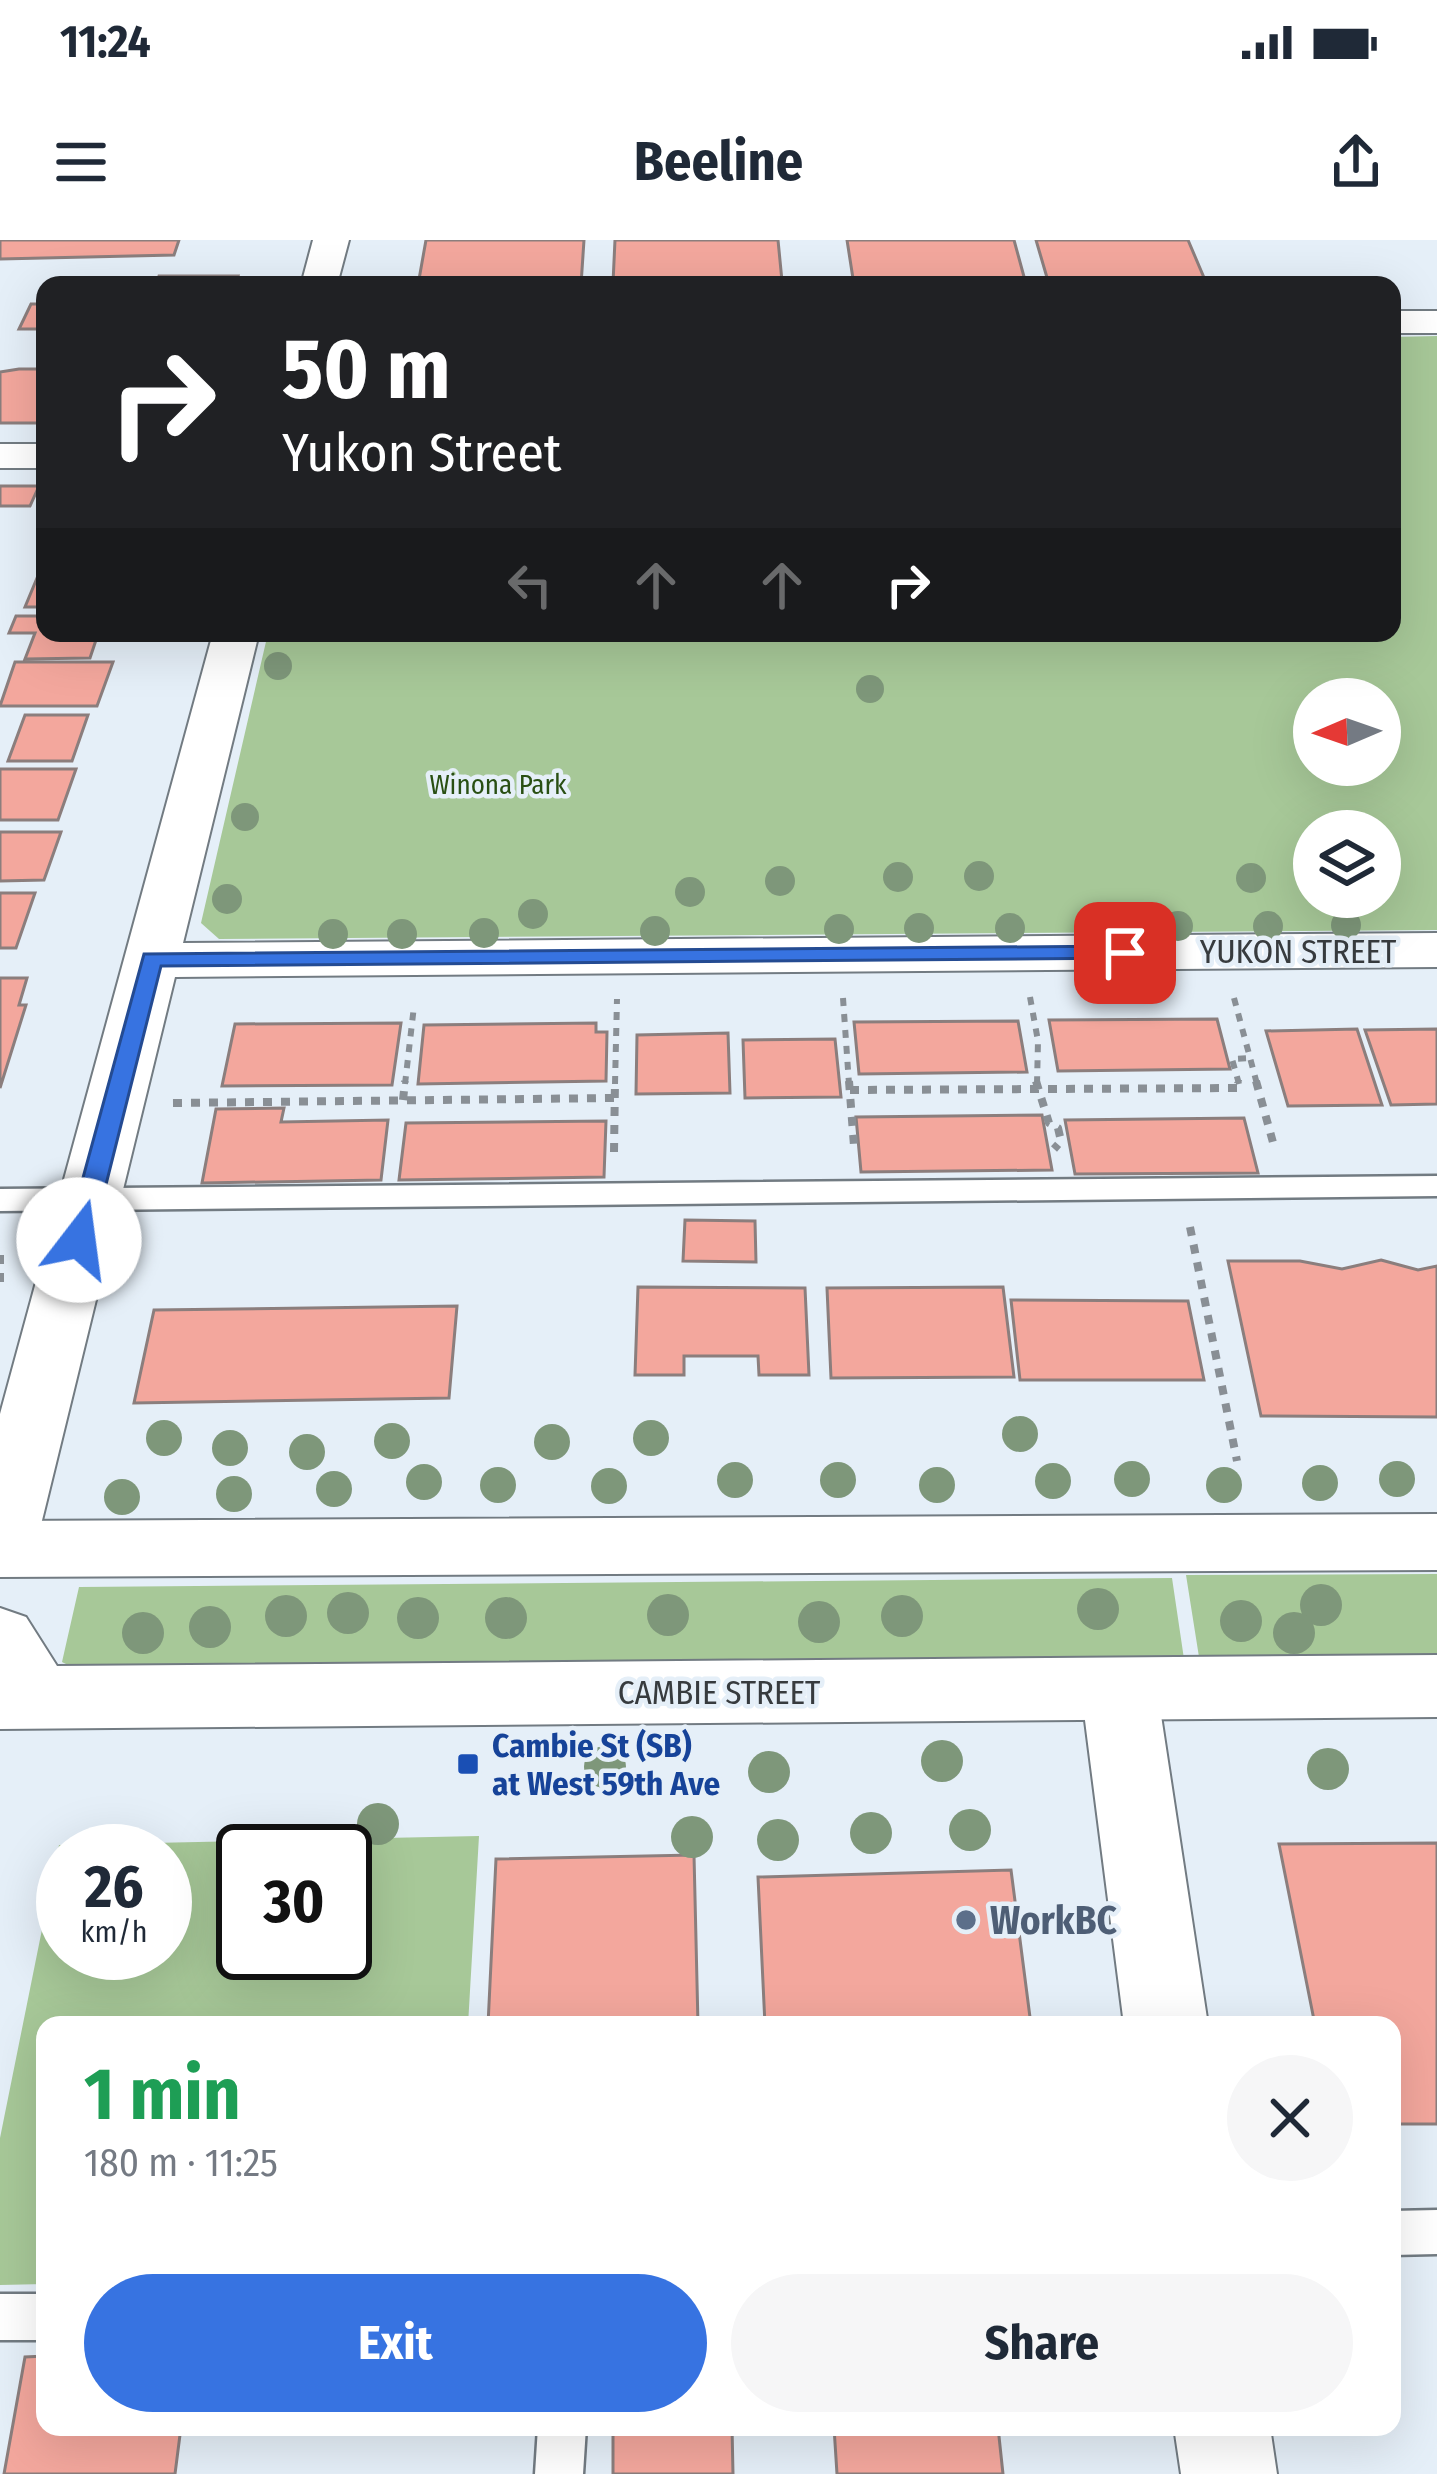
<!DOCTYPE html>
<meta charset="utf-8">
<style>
:root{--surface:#fff;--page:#f6f6f7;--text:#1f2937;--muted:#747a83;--accent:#3773e1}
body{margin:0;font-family:"Fira Sans Condensed",sans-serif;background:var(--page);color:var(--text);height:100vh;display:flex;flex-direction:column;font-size:45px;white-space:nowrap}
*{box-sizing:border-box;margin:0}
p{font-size:39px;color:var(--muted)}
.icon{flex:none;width:66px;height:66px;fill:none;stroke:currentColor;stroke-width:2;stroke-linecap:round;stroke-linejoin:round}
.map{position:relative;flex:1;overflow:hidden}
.side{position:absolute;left:36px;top:1776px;width:1365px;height:420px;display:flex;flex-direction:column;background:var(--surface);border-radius:24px;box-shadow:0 12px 48px #0002}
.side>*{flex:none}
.guide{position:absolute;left:36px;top:36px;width:1365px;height:366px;border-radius:24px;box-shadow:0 12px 48px #0002;background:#202124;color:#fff;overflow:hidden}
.needle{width:78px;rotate:268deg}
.fabs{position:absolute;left:1293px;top:438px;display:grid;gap:24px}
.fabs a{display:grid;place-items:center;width:108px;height:108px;border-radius:50%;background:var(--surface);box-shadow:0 12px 48px #0002;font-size:60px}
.speed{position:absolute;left:36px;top:1584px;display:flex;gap:24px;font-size:60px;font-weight:700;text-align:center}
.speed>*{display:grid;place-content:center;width:156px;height:156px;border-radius:50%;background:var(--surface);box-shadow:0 12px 48px #0002;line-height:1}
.speed small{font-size:30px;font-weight:400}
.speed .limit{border:6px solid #111;border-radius:18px;background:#fff;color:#111}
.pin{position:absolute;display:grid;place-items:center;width:102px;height:102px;color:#fff;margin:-51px;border-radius:24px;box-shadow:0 6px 18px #0006}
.me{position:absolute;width:132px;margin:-66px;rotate:15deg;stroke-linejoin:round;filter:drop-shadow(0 0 9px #0008)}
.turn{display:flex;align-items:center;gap:42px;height:252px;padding:0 48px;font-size:54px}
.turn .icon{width:156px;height:156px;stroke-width:2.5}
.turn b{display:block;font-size:84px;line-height:102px}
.lanes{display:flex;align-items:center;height:114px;padding:0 48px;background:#0003;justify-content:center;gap:60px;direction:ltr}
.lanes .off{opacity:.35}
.round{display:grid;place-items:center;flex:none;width:126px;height:126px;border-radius:63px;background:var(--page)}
.head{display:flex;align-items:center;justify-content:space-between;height:204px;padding:0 48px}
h1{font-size:72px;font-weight:700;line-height:90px;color:#1e9e55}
.button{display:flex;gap:24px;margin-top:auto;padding:24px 48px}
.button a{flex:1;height:138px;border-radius:72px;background:var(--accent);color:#fff;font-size:48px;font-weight:700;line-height:138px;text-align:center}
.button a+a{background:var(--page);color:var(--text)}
.status{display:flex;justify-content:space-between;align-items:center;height:84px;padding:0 60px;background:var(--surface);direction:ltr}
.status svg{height:33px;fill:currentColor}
header{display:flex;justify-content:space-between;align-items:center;height:156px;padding:0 48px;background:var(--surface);font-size:54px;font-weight:700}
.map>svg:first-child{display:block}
</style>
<div class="status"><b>11:24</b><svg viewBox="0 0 49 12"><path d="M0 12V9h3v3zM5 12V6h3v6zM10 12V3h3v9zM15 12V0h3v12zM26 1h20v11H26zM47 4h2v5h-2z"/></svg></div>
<header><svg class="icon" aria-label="menu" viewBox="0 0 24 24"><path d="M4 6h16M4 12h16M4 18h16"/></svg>Beeline<svg class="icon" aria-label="share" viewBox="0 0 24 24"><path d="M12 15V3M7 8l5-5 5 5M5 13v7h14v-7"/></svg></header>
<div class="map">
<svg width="1437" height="2234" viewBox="0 0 1437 2234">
<rect width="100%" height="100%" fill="#e5eff8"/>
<!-- green -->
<path fill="#a7c898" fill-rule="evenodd" d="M1437,96V690L219,699L201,683L268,393H1392V97ZM1380,459V525H1314V459ZM1380,591V657H1314V591Z
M1437,1334V1415L1199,1417L1186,1335Z
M1172,1338L1184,1419L74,1428L62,1422L79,1347Z
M479,1596L468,1785H45V2044L0,2045V1898L59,1605ZM165,1611V1713H63V1611ZM345,1611V1713H243V1611Z"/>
<!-- building -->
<path fill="#f3a79d" stroke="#8b7e7d" stroke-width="3" d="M0,0H179L174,15L0,19Z
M426,0H584L581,45H418Z
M615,0H778L782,41L613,43Z
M847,0H1014L1026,44L854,45Z
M1036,0H1188L1205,40L1048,41Z
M159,36H238L235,45H156Z
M31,64H45V89H19Z
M19,129H45V183H0V132Z
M0,246H39L30,266H0Z
M42,326L45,367H25Z
M16,376H45V393H116L113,400H96L90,418L25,419L35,393H9Z
M15,422H113L97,466H0Z
M25,475H88L72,521H8Z
M0,529H76L58,580H0Z
M0,592H61L44,640L0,641Z
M0,653H35L16,708H0Z
M0,738H27L19,765H26L0,848Z
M1217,779L1230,829L1058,831L1049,780Z
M1018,781L1027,832L859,834L854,782Z
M401,783L392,845L222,846L235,784Z
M596,783V792H607L606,841L418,844L424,785Z
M1357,789L1382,865L1288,866L1266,791Z
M1437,789V864L1391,865L1365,790Z
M728,793L730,853L636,854L637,795Z
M835,799L841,857L745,858L743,800Z
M284,868L281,882L388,880L381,940L202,943L216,869Z
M1042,875L1052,930L861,932L856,877Z
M1244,878L1258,933L1075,934L1065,880Z
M606,881L604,937L399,940L406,883Z
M685,980L755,981L756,1022L683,1021Z
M1381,1020L1418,1030L1437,1026V1177L1261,1176L1228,1021H1300L1342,1029Z
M638,1047L805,1048L809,1135H759L758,1116H684V1135H635Z
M1003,1047L1014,1137L831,1138L827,1048Z
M1011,1060L1188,1061L1204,1140H1020Z
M457,1066L449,1158L134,1163L154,1070Z
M1437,1603V1884H1392V1785H1315L1279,1604Z
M694,1615L698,1785H488L496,1619Z
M1011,1630L1031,1785H765L758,1637Z
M45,2116V2187H181L175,2234H4L25,2117Z
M613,2187H732L733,2234H613Z
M834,2187H998L1003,2234H837Z"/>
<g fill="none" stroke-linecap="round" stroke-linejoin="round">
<defs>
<path id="lane" d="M1437,936V956L0,971V949Z
M1437,1970V2014L1392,2015V1971Z
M0,2054H45V2100H0Z
M538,2187H586L583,2234H535Z"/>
<path id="street" d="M313,0H349L337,45H301Z
M1392,71H1437V93H1392Z
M0,204H45V228H0Z
M213,393H259L183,703L1437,693V727L175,737L36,1305L25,1325L0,1333V1174Z
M1119,1418L1146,1427L1157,1449L1208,1785H1124L1081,1449L1092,1427Z
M1174,2187H1270L1277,2234H1181Z"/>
<path id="secondary" d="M1437,1274V1330L0,1337V1281Z
M0,1368L26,1377L57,1426L1437,1415V1477L0,1489Z"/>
</defs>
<!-- lane casing -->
<use href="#lane" stroke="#727b82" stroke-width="5"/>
<!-- street casing -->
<use href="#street" stroke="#727b82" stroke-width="4"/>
<!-- secondary casing -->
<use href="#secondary" stroke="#727b82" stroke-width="4"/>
<!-- path-far1 -->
<path stroke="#898f95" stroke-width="6" stroke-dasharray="8 8" stroke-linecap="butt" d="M1030,757L1038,801L1037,844
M843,758L849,844
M1234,758L1257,844
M405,844L414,766
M615,844L617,759
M1239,844L1232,819L1251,818"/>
<!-- path -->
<path stroke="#898f95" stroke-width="8" stroke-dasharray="9 9" stroke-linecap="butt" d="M849,841L854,906
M1036,841L1049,883L1058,888L1061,901L1054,909
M1256,841L1274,906
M850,850L1240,848L1238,841
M403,860L405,841
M173,863L615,858
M614,912L615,841
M1190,987L1237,1221
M0,1015V1042"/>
<!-- lane -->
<use href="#lane" fill="#fff" fill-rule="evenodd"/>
<!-- street -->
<use href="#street" fill="#fff" fill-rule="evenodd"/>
<!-- secondary -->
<use href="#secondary" fill="#fff" fill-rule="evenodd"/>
</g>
<!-- trees -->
<g fill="#7e977a">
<circle cx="278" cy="426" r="14"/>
<circle cx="870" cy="449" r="14"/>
<circle cx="245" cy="577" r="14"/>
<circle cx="979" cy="636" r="15"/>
<circle cx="898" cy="637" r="15"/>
<circle cx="1251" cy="638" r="15"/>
<circle cx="780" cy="641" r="15"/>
<circle cx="690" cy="652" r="15"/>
<circle cx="227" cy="659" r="15"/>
<circle cx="533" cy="674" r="15"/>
<circle cx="1346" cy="685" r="15"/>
<circle cx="1178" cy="686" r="15"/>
<circle cx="1268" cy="686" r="15"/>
<circle cx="1095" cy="687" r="15"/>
<circle cx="919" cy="688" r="15"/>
<circle cx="1010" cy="688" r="15"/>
<circle cx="839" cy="689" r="15"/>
<circle cx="655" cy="691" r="15"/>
<circle cx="484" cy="693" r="15"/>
<circle cx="333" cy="694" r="15"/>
<circle cx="402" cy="694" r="15"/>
<circle cx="1020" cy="1194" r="18"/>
<circle cx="164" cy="1198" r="18"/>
<circle cx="651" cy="1198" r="18"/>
<circle cx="392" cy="1201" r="18"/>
<circle cx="552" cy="1202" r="18"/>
<circle cx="230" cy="1208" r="18"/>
<circle cx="307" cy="1212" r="18"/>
<circle cx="1132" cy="1239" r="18"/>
<circle cx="1397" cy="1239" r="18"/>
<circle cx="735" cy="1240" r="18"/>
<circle cx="838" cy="1240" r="18"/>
<circle cx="1053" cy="1241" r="18"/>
<circle cx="424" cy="1242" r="18"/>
<circle cx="1320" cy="1243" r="18"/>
<circle cx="498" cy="1245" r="18"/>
<circle cx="937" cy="1245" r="18"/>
<circle cx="1224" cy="1245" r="18"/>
<circle cx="609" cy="1246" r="18"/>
<circle cx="334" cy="1249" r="18"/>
<circle cx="234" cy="1254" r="18"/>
<circle cx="122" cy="1257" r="18"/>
<circle cx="1321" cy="1365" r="21"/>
<circle cx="1098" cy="1369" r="21"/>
<circle cx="348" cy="1373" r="21"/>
<circle cx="668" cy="1375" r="21"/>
<circle cx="286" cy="1376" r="21"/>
<circle cx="902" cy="1376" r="21"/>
<circle cx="418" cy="1378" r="21"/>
<circle cx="506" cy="1378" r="21"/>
<circle cx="1241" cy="1381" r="21"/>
<circle cx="819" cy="1382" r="21"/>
<circle cx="210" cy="1387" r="21"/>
<circle cx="143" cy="1393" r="21"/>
<circle cx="1294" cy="1393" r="21"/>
<circle cx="942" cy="1521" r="21"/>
<circle cx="605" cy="1527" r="21"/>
<circle cx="1328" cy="1529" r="21"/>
<circle cx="769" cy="1532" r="21"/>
<circle cx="378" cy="1584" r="21"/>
<circle cx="970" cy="1590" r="21"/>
<circle cx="871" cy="1593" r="21"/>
<circle cx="692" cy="1597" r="21"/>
<circle cx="778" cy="1600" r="21"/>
</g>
<!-- route -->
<path fill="#3773e1" stroke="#244b92" stroke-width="3" d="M1125,706L1137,713L1133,718L161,726L92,1000L79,1009L66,1000L144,714Z"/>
<!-- markers -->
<rect fill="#1a4fb4" stroke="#e5eff8" stroke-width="4.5" x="456" y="1512" width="24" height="24" rx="6"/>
<circle fill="#5c6f8a" stroke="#e5eff8" stroke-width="4.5" cx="966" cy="1680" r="12"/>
<g text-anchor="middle" stroke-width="9" stroke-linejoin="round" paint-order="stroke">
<!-- far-park labels -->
<g font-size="27" fill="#294f13" stroke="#e5eff8">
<text x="498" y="554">Winona Park</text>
</g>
<!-- street labels -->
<g font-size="33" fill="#373b3e" stroke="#e5eff8">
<text x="1298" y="723">YUKON STREET</text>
<text x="719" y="1464">CAMBIE STREET</text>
</g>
<!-- transit labels -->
<g font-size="33" font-weight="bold" fill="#164399" stroke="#e5eff8" text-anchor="start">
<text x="492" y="1517">Cambie St (SB)<tspan x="492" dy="38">at West 59th Ave</tspan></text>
</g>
<!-- near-service labels -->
<g font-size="39" font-weight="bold" fill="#4e5e75" stroke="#e5eff8" text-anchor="start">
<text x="990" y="1694">WorkBC</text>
</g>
</g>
</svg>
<div class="fabs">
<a><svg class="needle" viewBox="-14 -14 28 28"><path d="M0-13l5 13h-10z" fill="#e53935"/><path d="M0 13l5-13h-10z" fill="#747a83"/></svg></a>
<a><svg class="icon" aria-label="layers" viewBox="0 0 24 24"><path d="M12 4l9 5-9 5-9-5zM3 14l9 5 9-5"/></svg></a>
</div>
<div class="speed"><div>26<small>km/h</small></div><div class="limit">30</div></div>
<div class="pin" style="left:1125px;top:713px;background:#d93025"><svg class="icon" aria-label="arrive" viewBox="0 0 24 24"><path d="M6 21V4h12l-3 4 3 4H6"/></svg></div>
<svg class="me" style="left:79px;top:1000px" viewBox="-20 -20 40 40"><circle r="19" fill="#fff"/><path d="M0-13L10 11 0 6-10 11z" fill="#3773e1"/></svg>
<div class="guide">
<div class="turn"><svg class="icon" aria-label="right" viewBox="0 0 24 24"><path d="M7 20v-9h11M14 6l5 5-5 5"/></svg><div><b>50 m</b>Yukon Street</div></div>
<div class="lanes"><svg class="icon off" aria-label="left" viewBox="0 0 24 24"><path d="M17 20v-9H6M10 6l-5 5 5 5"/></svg><svg class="icon off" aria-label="ahead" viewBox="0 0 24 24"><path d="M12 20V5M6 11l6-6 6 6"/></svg><svg class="icon off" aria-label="ahead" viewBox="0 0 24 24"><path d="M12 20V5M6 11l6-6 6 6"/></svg><svg class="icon" aria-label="right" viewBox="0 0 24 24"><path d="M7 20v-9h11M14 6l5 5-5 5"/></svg></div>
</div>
<section class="side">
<div class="head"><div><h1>1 min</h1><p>180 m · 11:25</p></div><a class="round"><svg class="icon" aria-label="close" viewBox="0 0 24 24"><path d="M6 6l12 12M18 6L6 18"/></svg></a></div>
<div class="button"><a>Exit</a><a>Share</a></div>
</section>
</div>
